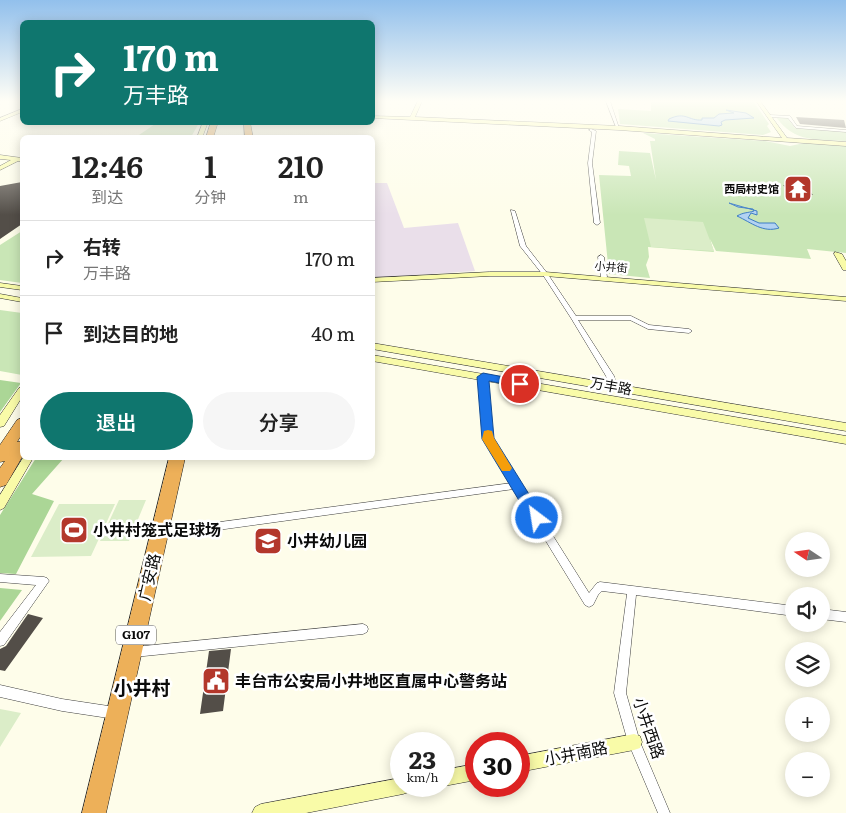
<!DOCTYPE html>
<html lang="zh">
<meta charset="utf-8">
<style>
:root{--surface:#fff;--page:#f6f6f6;--text:#222;--muted:#767676;--line:#e0e0e0;--accent:#0f766e}
body{margin:0;font-family:Literata,"Noto Sans SC",serif;background:var(--page);color:var(--text);height:100vh;display:flex;flex-direction:column;font-size:19px;white-space:nowrap}
*{box-sizing:border-box;margin:0}
p{font-size:16px;color:var(--muted)}
.icon{flex:none;width:28px;height:28px;fill:none;stroke:currentColor;stroke-width:2;stroke-linecap:round;stroke-linejoin:round}
.map{position:relative;flex:1;overflow:hidden}
.panel{position:absolute;left:20px;top:135px;width:355px;height:325px;display:flex;flex-direction:column;background:var(--surface);border-radius:8px;box-shadow:0 2px 12px #0003}
.panel>*{flex:none}
.banner{position:absolute;left:20px;top:20px;width:355px;height:105px;border-radius:8px;box-shadow:0 2px 12px #0003;background:#0f766e;color:#fff;overflow:hidden}
.needle{width:32px;rotate:283deg}
.tools{position:absolute;left:785px;top:532px;display:grid;gap:10px}
.tools a{display:grid;place-items:center;width:45px;height:45px;border-radius:50%;background:var(--surface);box-shadow:0 2px 12px #0003;font-size:25px}
.speed{position:absolute;left:390px;top:732px;display:flex;gap:10px;font-size:25px;font-weight:700;text-align:center}
.speed>*{display:grid;place-content:center;width:65px;height:65px;border-radius:50%;background:var(--surface);box-shadow:0 2px 12px #0003;line-height:1}
.speed small{font-size:12px;font-weight:400}
.speed .limit{border:8px solid #d22;background:#fff;color:#111}
.pin{position:absolute;display:grid;place-items:center;width:42px;height:42px;color:#fff;margin:-21px;border:2px solid #fff;border-radius:50%;box-shadow:0 1px 5px #0007}
.me{position:absolute;width:55px;margin:-28px;rotate:329deg;stroke-linejoin:round;filter:drop-shadow(0 0 4px #0008)}
.turn{display:flex;align-items:center;gap:18px;height:105px;padding:0 20px;font-size:22px}
.turn .icon{width:65px;height:65px;stroke-width:2.5}
.turn b{display:block;font-size:35px;line-height:42px}
.eta{display:flex;justify-content:space-evenly;align-items:center;height:85px;text-align:center}
.eta b{font-size:30px;font-weight:600;line-height:35px}
.action{display:flex;gap:10px;margin-top:auto;padding:10px 20px}
.action a{flex:1;height:58px;border-radius:30px;background:var(--accent);color:#fff;font-size:20px;font-weight:600;line-height:58px;text-align:center}
.action a+a{background:var(--page);color:var(--text)}
ul{padding:0;list-style:none}
li{display:flex;align-items:center;gap:15px;height:75px;padding:0 20px;border-top:1px solid var(--line)}
li div{flex:1}
li b{display:block;font-size:19px}
li em{font-style:normal}
.map>svg:first-child{display:block}
</style>
<div class="map">
<svg width="846" height="813" viewBox="0 0 846 813">
<rect width="100%" height="100%" fill="#fefdea"/>
<!-- industrial -->
<path fill="#eadfea" d="M372,183H387L404,228L458,223L475,271L373,278Z"/>
<!-- green -->
<path fill="#c9e6b6" d="M651,101H753L769,124L767,126L771,132L763,135L620,124L618,109L651,111Z
M776,117L788,118L795,128L846,132V141C816,139 795,143 776,117Z
M158,122H199V123L191,137H140L139,135Z
M643,133L765,141L790,146L804,143L846,146V253L807,249L811,259L716,251L710,239L714,252L648,247L649,257L646,265L650,278L609,274L599,175L631,176L629,166L618,165L619,151L650,153L656,180L650,141H655V139Z
M22,231V283L0,280V245Z
M0,310L22,313V375L0,371Z"/>
<!-- forest -->
<path fill="#abd696" d="M0,380L21,383L0,412Z
M36,458H64L32,494L54,501L16,574L0,573V515Z
M0,588L22,590L0,621Z"/>
<!-- pitch -->
<path fill="#dbedc8" d="M644,218L703,222L714,251L651,247Z
M119,500H146L129,541H100Z
M59,504H115L91,556L31,557Z
M0,709L21,713L0,747Z"/>
<!-- water -->
<path fill="#b2d2f2" stroke="#3d7dc5" d="M726,110L746,113L754,118L725,120L721,122L722,125L719,126L668,121L669,119C686,111 688,121 702,120V118H714L719,114L734,113Z
M729,203L757,211V215L751,213L748,218L759,223H775L779,228C763,233 752,223 737,216C744,212 748,213 754,211L753,209L738,207Z"/>
<!-- building -->
<path fill="#534e48" d="M796,117L844,120L846,128L800,124Z
M22,182V224L0,239V186Z
M783,185L806,186L813,195L790,194Z
M28,614L43,618L5,671L0,670V649L6,646Z
M231,649L223,711L200,714L209,651Z"/>
<g fill="none" stroke-linecap="round" stroke-linejoin="round">
<defs>
<path id="street" d="M606,101H610L619,128L616,127Z
M770,115L790,116L797,126L846,130V132L796,128L788,118L769,117Z
M591,129L596,131L592,163L600,223L597,225L594,223L588,163L592,132L589,130Z
M511,210L515,211L526,246L547,273L576,316H631L649,325L689,329L692,331L689,333L648,329L630,320H578L614,376L617,387L613,389H610L606,376L571,318L543,275L520,246L511,211Z
M601,255L604,257L607,277L604,279L601,277L598,257Z
M480,375H486L487,377L492,439L589,593L597,583L600,582L794,606V616L636,595L626,693L640,742L670,813H658L628,742L614,693L627,594L602,591L598,595L593,605L589,607L585,605L514,489L160,538L157,537L155,534L157,531L160,530L511,483L484,439L479,377Z
M0,574L44,577L47,578L49,581L4,645L0,646V632L36,585L0,582Z
M821,609L846,612V622L821,619Z
M363,624L367,626L368,629L367,632L363,634L134,657L130,656L129,652L130,648L134,647Z
M0,685L62,699L115,707L119,709L121,713L119,717L115,719L62,711L0,697Z"/>
<path id="secondary" d="M418,101H422L415,117L619,126L782,138L756,101H760L787,138L846,142V146L619,130L372,118V116L410,117Z
M22,109V112L0,121V118Z
M203,122H208L202,138H197Z
M0,155L22,158V162L18,161L0,170V166L11,160L0,159Z
M835,252L842,254L846,261V270H843L834,254Z
M490,272H545L846,297V301L545,276H490L372,282V278Z
M0,283L22,286V290L0,287Z
M0,294L22,298V302L0,298Z
M372,343L846,423V431L372,349Z
M372,355L846,436V444L372,361Z
M22,387V397L4,426L0,427V415L19,388Z
M23,458H33L4,508L0,510V495Z
M634,734L640,736L642,742L640,748L634,750L519,772V756Z
M476,764V780L444,786V770Z
M401,778V786H411L409,792L403,794L306,813H252L255,807L261,804Z"/>
<path id="highway" d="M211,122H218L213,138H206Z
M244,122H250L253,138H245Z
M22,418V434L17,442L22,441V457L6,485L0,487V468L5,461L0,462V445L17,420Z
M169,458H185L106,813H82Z"/>
</defs>
<!-- street casing -->
<use href="#street" stroke="#3e3e3e" stroke-width="1"/>
<!-- secondary casing -->
<use href="#secondary" stroke="#2d2d2d" stroke-width="1"/>
<!-- highway casing -->
<use href="#highway" stroke="#1c1c1c" stroke-width="1"/>
<!-- street -->
<use href="#street" fill="#fff" fill-rule="evenodd"/>
<!-- secondary -->
<use href="#secondary" fill="#f9fba8" fill-rule="evenodd"/>
<!-- highway -->
<use href="#highway" fill="#edb059" fill-rule="evenodd"/>
</g>
<!-- sky -->
<linearGradient id="sky" x2="0" y2="1"><stop stop-color="#92c0ec"/><stop offset="0.47" stop-color="#fffef6"/><stop offset="1" stop-color="#fffef6" stop-opacity="0"/></linearGradient>
<rect width="846" height="215" fill="url(#sky)"/>
<!-- route -->
<path fill="#1a73e8" stroke="#114b97" d="M483,373L520,380L525,384L520,387L489,381L494,438L542,515L544,518L542,522L537,524L532,522L482,439L477,377Z"/>
<!-- slow -->
<path fill="#f59e0b" d="M488,430L492,431L494,438L512,468L510,471H502L482,439L484,431Z"/>
<!-- icons -->
<defs>
<symbol id="temple-square" viewBox="-11 -11 22 22"><rect x="-9" y="-9" width="18" height="18" rx="4" fill="#b3372b" stroke="#fff"/><path d="M0-6L5-2H3V0L6.5 2.5H4V6H1.5V3h-3V6H-4V2.5H-6.5L-3 0V-2H-5Z" fill="#fff"/></symbol>
<symbol id="stadium-square" viewBox="-11 -11 22 22"><rect x="-9" y="-9" width="18" height="18" rx="4" fill="#b3372b" stroke="#fff"/><path d="M0-5a6.5 5 0 1 0 0 10a6.5 5 0 1 0 0-10ZM-3.5-1.8h7v3.6h-7Z" fill="#fff"/></symbol>
<symbol id="school-square" viewBox="-11 -11 22 22"><rect x="-9" y="-9" width="18" height="18" rx="4" fill="#b3372b" stroke="#fff"/><path d="M0-5L7-2L0 1L-7-2ZM-4 1L0 2.5L4 1V4Q0 6-4 4Z" fill="#fff"/></symbol>
<symbol id="civic-square" viewBox="-11 -11 22 22"><rect x="-9" y="-9" width="18" height="18" rx="4" fill="#b3372b" stroke="#fff"/><path d="M-.6-6.5H3V-4.5H.6V-3L4-1V1h2V6H-6V1h2V-1L-.6-3ZM-1.2 2.5V6h2.4V2.5Z" fill="#fff"/></symbol>
</defs>
<g fill-rule="evenodd">
<use href="#temple-square" x="782" y="173" width="32" height="32"/>
<use href="#stadium-square" x="58" y="514" width="32" height="32"/>
<use href="#school-square" x="252" y="525" width="32" height="32"/>
<use href="#civic-square" x="200" y="665" width="32" height="32"/>
</g>
<g text-anchor="middle" stroke-width="5" stroke-linejoin="round" paint-order="stroke">
<!-- far-poi labels -->
<g font-size="11" font-weight="bold" fill="#0b0b0b" stroke="#fff" text-anchor="end">
<text x="779" y="193">西局村史馆</text>
</g>
<!-- far-street labels -->
<g font-size="11" fill="#0b0b0b" stroke="#fff">
<text transform="translate(611 267) rotate(5)" y="4">小井街</text>
</g>
<!-- shield labels -->
<rect fill="#fff" stroke="#545454" stroke-width="1" x="116" y="625.5" width="40" height="19" rx="4"/>
<g font-size="12" font-weight="bold" fill="#0b0b0b">
<text x="136" y="639">G107</text>
</g>
<!-- street labels -->
<g font-size="14" fill="#0b0b0b" stroke="#fff">
<text transform="translate(611 386) rotate(10)" y="5">万丰路</text>
</g>
<!-- near-poi labels -->
<g font-size="16" font-weight="bold" fill="#0b0b0b" stroke="#fff" text-anchor="start">
<text x="93" y="536">小井村笼式足球场</text>
<text x="287" y="547">小井幼儿园</text>
<text x="235" y="687">丰台市公安局小井地区直属中心警务站</text>
</g>
<!-- near-street labels -->
<g font-size="16" fill="#0b0b0b" stroke="#fff">
<text transform="translate(149 577) rotate(-77)" y="6">广安路</text>
<text transform="translate(649 728) rotate(71)" y="6">小井西路</text>
<text transform="translate(576 753) rotate(-11)" y="6">小井南路</text>
</g>
<!-- near-quarter labels -->
<g font-size="19" font-weight="bold" fill="#0b0b0b" stroke="#fff">
<text x="142" y="695">小井村</text>
</g>
</g>
</svg>
<div class="tools">
<a><svg class="needle" viewBox="-14 -14 28 28"><path d="M0-13l5 13h-10z" fill="#e53935"/><path d="M0 13l5-13h-10z" fill="#767676"/></svg></a>
<a><svg class="icon" aria-label="sound" viewBox="0 0 24 24"><path d="M4 9h4l5-4v14l-5-4H4zM17 9q2 3 0 6"/></svg></a>
<a><svg class="icon" aria-label="layers" viewBox="0 0 24 24"><path d="M12 4l9 5-9 5-9-5zM3 14l9 5 9-5"/></svg></a>
<a>+</a>
<a>−</a>
</div>
<div class="speed"><div>23<small>km/h</small></div><div class="limit">30</div></div>
<div class="pin" style="left:520px;top:384px;background:#d93025"><svg class="icon" aria-label="arrive" viewBox="0 0 24 24"><path d="M6 21V4h12l-3 4 3 4H6"/></svg></div>
<svg class="me" style="left:537px;top:518px" viewBox="-20 -20 40 40"><circle r="17" fill="#1a73e8" stroke="#fff" stroke-width="3"/><path d="M0-11L8 9 0 5-8 9z" fill="#fff"/></svg>
<div class="banner">
<div class="turn"><svg class="icon" aria-label="right" viewBox="0 0 24 24"><path d="M7 20v-9h11M14 6l5 5-5 5"/></svg><div><b>170 m</b>万丰路</div></div>
</div>
<section class="panel">
<div class="eta">
<div><b>12:46</b><p>到达</p></div>
<div><b>1</b><p>分钟</p></div>
<div><b>210</b><p>m</p></div>
</div>
<ul>
<li><svg class="icon" aria-label="right" viewBox="0 0 24 24"><path d="M7 20v-9h11M14 6l5 5-5 5"/></svg><div><b>右转</b><p>万丰路</p></div><em>170 m</em></li>
<li><svg class="icon" aria-label="arrive" viewBox="0 0 24 24"><path d="M6 21V4h12l-3 4 3 4H6"/></svg><div><b>到达目的地</b></div><em>40 m</em></li>
</ul>
<div class="action"><a>退出</a><a>分享</a></div>
</section>
</div>
